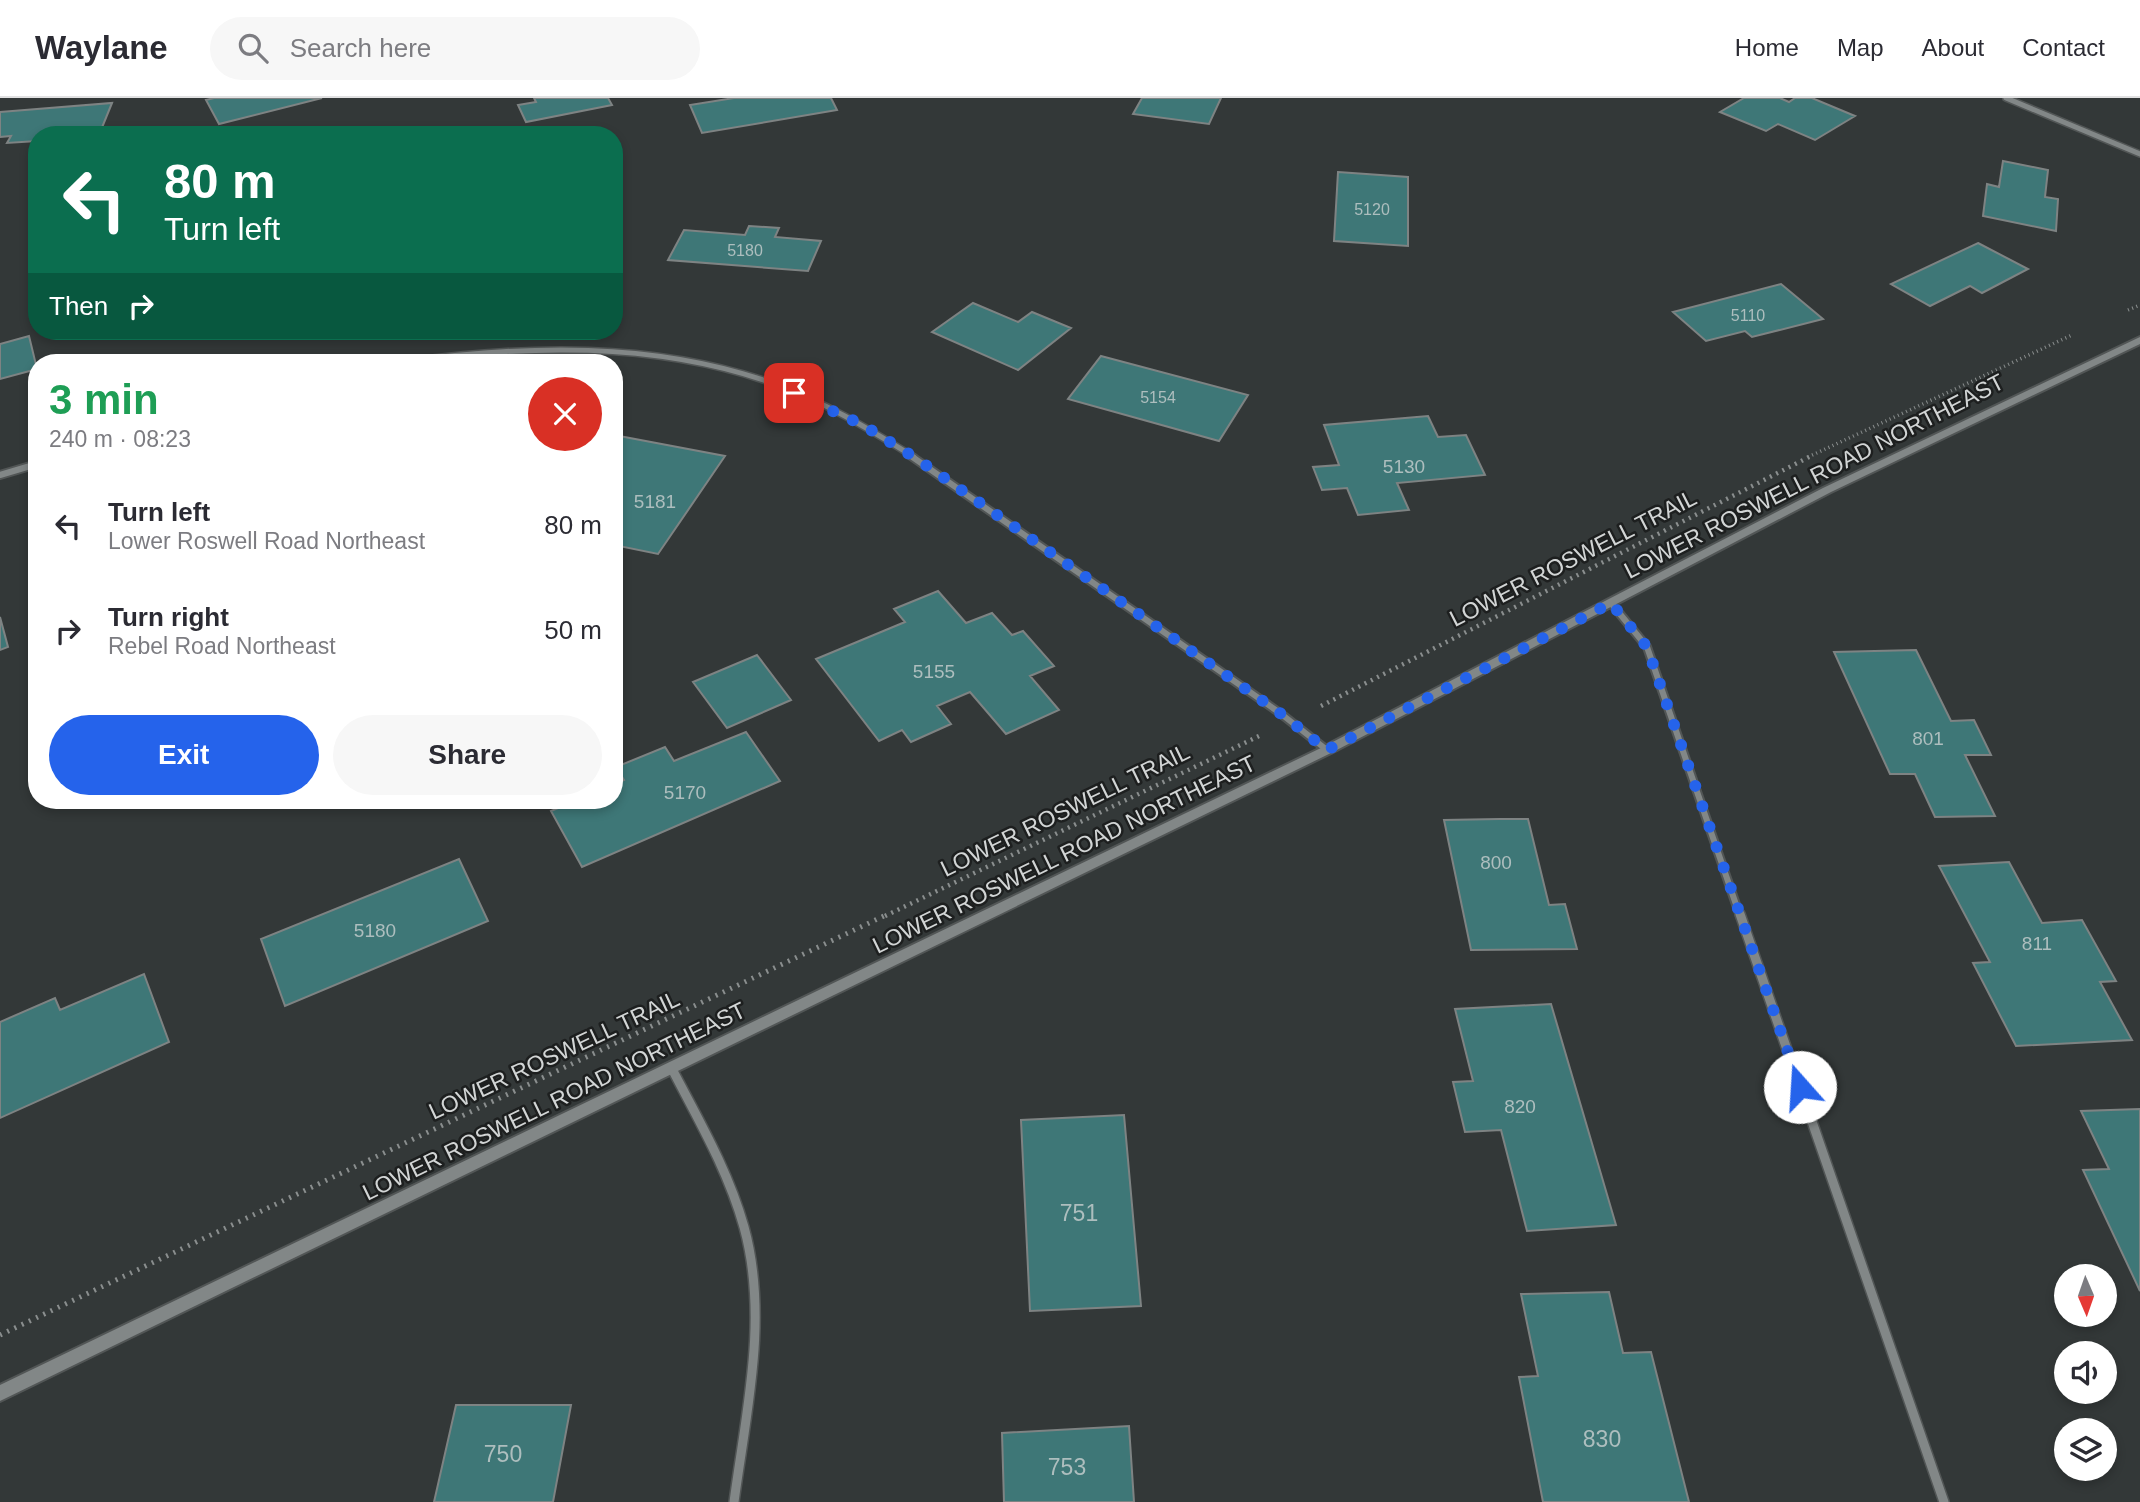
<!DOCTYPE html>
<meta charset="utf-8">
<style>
:root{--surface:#fff;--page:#f7f7f7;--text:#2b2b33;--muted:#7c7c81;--line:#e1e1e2;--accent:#2563eb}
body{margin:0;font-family:Arial,sans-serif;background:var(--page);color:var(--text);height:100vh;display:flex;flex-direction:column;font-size:26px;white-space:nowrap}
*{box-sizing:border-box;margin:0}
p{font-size:23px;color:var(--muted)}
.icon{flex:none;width:38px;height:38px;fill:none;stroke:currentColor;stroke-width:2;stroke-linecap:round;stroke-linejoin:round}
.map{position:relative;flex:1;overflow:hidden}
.panel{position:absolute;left:28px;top:256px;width:595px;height:455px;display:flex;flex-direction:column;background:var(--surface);border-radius:28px;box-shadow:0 4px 10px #0003}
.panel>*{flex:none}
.banner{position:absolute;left:28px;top:28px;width:595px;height:214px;border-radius:28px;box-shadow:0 4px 10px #0003;background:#0b6e4f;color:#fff;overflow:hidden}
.needle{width:46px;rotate:178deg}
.tools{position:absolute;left:2054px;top:1166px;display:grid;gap:14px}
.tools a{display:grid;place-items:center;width:63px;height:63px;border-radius:50%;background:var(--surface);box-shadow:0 4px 10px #0003;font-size:35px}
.pin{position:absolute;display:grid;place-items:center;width:60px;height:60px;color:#fff;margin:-30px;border-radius:14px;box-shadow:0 4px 10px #0006}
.me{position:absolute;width:77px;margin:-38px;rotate:341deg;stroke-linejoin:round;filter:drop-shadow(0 0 5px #0008)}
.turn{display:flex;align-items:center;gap:24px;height:147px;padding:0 21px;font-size:32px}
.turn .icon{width:91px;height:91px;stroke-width:2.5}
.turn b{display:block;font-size:49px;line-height:60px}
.then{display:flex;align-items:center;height:66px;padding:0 21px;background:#0003;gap:14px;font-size:26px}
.round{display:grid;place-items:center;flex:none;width:74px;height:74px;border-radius:37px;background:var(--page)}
.summary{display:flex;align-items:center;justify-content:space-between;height:119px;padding:0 21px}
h1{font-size:42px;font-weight:800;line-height:52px;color:#1e9e55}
.action{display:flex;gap:14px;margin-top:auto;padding:14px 21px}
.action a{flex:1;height:80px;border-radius:42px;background:var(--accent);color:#fff;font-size:28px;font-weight:800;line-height:80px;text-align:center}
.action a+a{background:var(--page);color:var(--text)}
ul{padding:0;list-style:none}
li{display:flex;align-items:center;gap:21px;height:105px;padding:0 21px}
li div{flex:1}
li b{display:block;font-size:26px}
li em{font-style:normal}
header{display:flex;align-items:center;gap:42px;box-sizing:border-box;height:98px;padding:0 35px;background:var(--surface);border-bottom:2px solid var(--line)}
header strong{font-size:33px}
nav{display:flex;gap:38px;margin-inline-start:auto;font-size:24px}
.search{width:490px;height:63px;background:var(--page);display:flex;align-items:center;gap:18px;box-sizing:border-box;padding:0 24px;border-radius:38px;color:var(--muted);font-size:26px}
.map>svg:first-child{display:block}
</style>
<header>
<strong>Waylane</strong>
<div class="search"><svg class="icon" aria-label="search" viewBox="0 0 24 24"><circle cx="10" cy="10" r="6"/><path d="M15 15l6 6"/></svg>Search here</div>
<nav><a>Home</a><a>Map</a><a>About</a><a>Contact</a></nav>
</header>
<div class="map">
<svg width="2140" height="1404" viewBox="0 0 2140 1404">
<rect width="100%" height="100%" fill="#333838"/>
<!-- building -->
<path fill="#3e7777" stroke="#7e8383" stroke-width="2" d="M214,0H322L219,26L206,2Z
M534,0H608L612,7L526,24L518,7L536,4Z
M734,0H831L837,12L702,35L690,7Z
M1142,0H1221L1209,26L1133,16Z
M1744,0H1780L1789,4L1795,0H1812L1855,18L1815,42L1778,26L1766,33L1720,14Z
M112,5L101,32L37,37V43L7,45L11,38L0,39V14Z
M2003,63L2048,72L2045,99L2058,101L2056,133L1983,118L1987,86L1999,89Z
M1338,74L1408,79V148L1334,143Z
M749,128L779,130L775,139L821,143L808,173L668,162L684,132L745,137Z
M1978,145L2028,171L1982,195L1970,188L1930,208L1891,186Z
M1781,186L1823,221L1752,239L1745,233L1706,243L1673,214Z
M973,205L1018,224L1032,214L1071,230L1018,272L932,234Z
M29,238L37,271L0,281V246Z
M1101,258L1248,297L1219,343L1068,301Z
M1428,318L1438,339L1466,337L1485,377L1397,385L1409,412L1358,417L1347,390L1322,392L1313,369L1339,367L1324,327Z
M614,337L725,358L658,456L614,447Z
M938,493L966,525L992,515L1012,537L1023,533L1054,568L1030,578L1059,612L1006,636L970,594L937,608L951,626L911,644L902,632L879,643L816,561L905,524L894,511Z
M0,519L8,549L0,552Z
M1916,552L1951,623L1974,622L1991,657H1965L1995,718L1935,719L1915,676H1890L1834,554Z
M757,557L791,602L727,630L693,584Z
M746,634L780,683L582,769L551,713L577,702H614V686L624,682L616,669L665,649L674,663Z
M1499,721H1528L1549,807L1565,806L1577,851L1471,852L1444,722Z
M459,761L488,823L285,908L261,841Z
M2009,764L2042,825L2082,822L2116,883L2100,884L2132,942L2016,948L1973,865L1990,864L1939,768Z
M144,876L169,944L0,1020V924L55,900L60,912Z
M1551,906L1616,1127L1527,1133L1501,1032L1465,1034L1453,984L1473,983L1455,911Z
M2140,1011V1193L2083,1072L2109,1071L2081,1013Z
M1124,1017L1141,1208L1030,1213L1021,1022Z
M1609,1194L1623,1255L1651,1254L1689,1404H1543L1519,1279L1538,1278L1521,1196Z
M456,1307H571L553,1404H434Z
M1129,1328L1134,1404H1004L1002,1335Z"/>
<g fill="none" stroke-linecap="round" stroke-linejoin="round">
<defs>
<path id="minor-far2" d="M2006,0L2140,56
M402,264C524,247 654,243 772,285C823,303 869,331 914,359"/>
<path id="minor-far1" d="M911,358L1280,615L1327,652
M0,377L37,366
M1611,505L1647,549L1740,818"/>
<path id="minor" d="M1740,816L1944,1404
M671,969C698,1021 728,1072 744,1129C769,1219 746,1314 734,1404"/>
<path id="tertiary" d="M2140,239V246L1831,394L1331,655L0,1303V1287L1323,649L1823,390Z"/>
</defs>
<!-- minor-far2 casing -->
<use href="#minor-far2" stroke="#525656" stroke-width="8"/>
<!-- minor-far1 casing -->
<use href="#minor-far1" stroke="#525656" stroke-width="10"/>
<!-- minor casing -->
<use href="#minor" stroke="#525656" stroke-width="12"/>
<!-- tertiary casing -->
<use href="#tertiary" stroke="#525656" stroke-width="4"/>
<!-- path-far2 -->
<path stroke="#8a8e8e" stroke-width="3.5" stroke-dasharray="1 3.5" stroke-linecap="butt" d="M2128,212L2140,207
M1808,359L2072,237"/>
<!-- path-far1 -->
<path stroke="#8a8e8e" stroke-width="4.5" stroke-dasharray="2 5" stroke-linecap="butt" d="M1321,608L1811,358
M885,818L1259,638"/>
<!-- path -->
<path stroke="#8a8e8e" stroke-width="5" stroke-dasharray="2 6" stroke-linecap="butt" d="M0,1237L888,816"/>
<!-- minor-far2 -->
<use href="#minor-far2" stroke="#828787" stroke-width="5"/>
<!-- minor-far1 -->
<use href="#minor-far1" stroke="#828787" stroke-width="6"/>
<!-- minor -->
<use href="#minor" stroke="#828787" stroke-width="9"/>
<!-- tertiary -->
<use href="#tertiary" fill="#828787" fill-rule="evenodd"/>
</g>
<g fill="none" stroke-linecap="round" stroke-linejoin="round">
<!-- route -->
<path stroke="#2563eb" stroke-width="12" stroke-dasharray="0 21.6" d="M794,295L863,327L920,363L1280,615L1327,652L1611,505L1647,549L1800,989"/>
</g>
<g text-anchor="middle" stroke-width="5" stroke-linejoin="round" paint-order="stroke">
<!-- far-number labels -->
<g font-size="16" fill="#adbebe">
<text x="1372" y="117">5120</text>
<text x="745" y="158">5180</text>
<text x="1748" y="223">5110</text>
<text x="1158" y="305">5154</text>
</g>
<!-- number labels -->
<g font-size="19" fill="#adbebe">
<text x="1404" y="375">5130</text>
<text x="655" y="410">5181</text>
<text x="934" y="580">5155</text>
<text x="1928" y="647">801</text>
<text x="685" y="701">5170</text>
<text x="1496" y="771">800</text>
<text x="375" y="839">5180</text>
<text x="2037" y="852">811</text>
<text x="1520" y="1015">820</text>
</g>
<!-- street labels -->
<g font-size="23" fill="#d2d5d5" stroke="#1d1f1f">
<text transform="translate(1814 378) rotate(-27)" y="8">LOWER ROSWELL ROAD NORTHEAST</text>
<text transform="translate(1573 460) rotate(-27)" y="8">LOWER ROSWELL TRAIL</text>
<text transform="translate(1065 712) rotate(-26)" y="8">LOWER ROSWELL TRAIL</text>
<text transform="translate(1064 756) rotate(-26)" y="8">LOWER ROSWELL ROAD NORTHEAST</text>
<text transform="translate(554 957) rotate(-25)" y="8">LOWER ROSWELL TRAIL</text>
<text transform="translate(554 1003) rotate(-26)" y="8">LOWER ROSWELL ROAD NORTHEAST</text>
</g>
<!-- near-number labels -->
<g font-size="23" fill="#adbebe">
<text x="1079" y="1123">751</text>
<text x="1602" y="1349">830</text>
<text x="503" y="1364">750</text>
<text x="1067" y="1377">753</text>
</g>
</g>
</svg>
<div class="tools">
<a><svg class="needle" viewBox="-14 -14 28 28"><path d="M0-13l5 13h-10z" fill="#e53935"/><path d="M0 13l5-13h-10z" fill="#7c7c81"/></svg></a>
<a><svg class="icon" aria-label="sound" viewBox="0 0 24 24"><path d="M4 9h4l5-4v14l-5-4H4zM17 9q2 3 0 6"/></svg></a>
<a><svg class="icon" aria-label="layers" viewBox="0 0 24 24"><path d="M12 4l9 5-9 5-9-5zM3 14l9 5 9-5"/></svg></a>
</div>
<div class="pin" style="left:794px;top:295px;background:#d93025"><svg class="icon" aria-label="arrive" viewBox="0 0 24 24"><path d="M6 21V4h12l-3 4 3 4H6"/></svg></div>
<svg class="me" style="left:1800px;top:989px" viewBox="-20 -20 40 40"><circle r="19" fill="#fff"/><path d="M0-13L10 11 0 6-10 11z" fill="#2563eb"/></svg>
<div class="banner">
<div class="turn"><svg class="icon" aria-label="left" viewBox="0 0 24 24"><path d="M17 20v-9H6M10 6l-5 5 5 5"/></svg><div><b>80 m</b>Turn left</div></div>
<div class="then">Then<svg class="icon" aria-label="right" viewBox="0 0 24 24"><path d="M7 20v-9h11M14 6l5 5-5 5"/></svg></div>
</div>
<section class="panel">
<div class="summary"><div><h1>3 min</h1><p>240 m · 08:23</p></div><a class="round" style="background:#d93025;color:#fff"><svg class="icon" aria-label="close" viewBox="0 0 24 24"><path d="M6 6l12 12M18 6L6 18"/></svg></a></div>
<ul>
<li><svg class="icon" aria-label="left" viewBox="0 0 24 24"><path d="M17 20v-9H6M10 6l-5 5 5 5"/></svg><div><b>Turn left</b><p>Lower Roswell Road Northeast</p></div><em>80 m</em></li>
<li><svg class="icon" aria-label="right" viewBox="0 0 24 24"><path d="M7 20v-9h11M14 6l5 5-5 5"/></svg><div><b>Turn right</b><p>Rebel Road Northeast</p></div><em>50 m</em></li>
</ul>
<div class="action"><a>Exit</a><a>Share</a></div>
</section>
</div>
